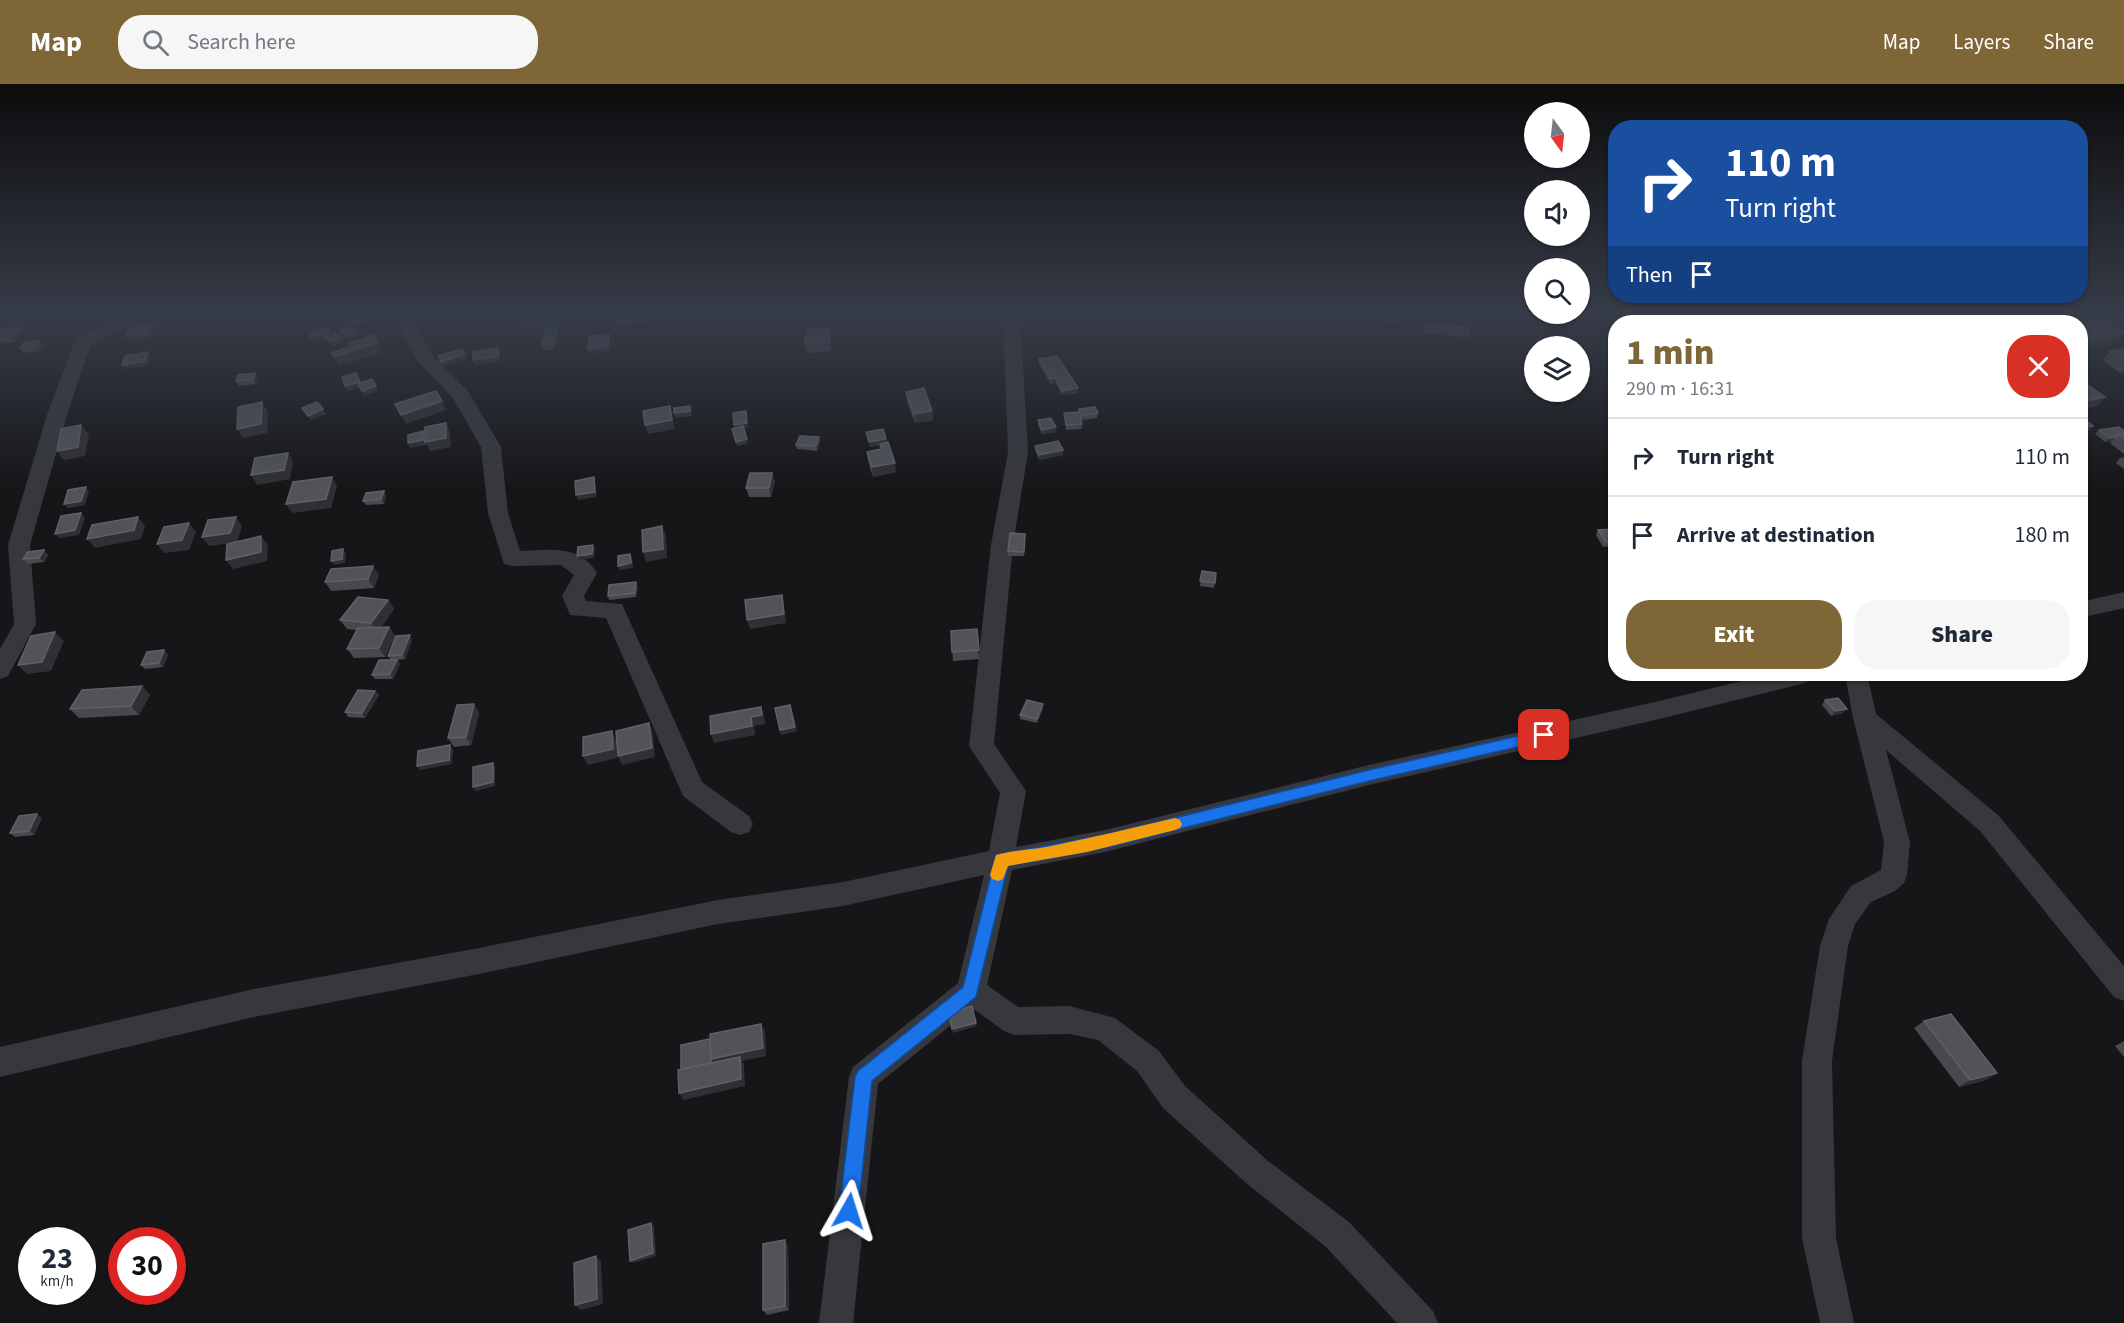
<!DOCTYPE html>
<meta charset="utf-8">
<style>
:root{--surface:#fff;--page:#f6f6f7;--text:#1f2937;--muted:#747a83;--line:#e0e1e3;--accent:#7e6636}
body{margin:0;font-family:"Source Sans 3",sans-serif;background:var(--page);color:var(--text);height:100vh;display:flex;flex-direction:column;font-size:22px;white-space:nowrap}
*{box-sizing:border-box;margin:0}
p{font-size:20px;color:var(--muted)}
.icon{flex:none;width:33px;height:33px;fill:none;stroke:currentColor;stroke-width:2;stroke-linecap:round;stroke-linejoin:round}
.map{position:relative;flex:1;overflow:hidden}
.details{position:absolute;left:1608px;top:231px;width:480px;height:366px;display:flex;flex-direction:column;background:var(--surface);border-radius:24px;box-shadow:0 2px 4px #0004}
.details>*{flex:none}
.hud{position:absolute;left:1608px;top:36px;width:480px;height:183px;border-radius:24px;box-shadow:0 2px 4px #0004;background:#1a4fa0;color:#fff;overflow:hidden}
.needle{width:39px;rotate:165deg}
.tools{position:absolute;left:1524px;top:18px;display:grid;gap:12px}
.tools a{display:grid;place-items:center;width:66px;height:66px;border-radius:50%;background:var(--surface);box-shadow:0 2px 4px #0004;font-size:30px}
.speed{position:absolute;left:18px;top:1143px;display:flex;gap:12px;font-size:30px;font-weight:700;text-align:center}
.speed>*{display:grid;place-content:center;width:78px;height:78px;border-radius:50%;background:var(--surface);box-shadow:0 2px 4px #0004;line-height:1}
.speed small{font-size:15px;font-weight:400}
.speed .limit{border:9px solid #d22;background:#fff;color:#111}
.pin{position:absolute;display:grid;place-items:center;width:51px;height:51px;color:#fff;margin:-26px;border-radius:12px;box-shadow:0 3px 9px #0006}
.me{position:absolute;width:66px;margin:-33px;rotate:6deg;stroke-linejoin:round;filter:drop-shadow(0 0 4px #0008)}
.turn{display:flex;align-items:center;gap:21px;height:126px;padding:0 18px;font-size:27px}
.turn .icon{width:78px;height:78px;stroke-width:2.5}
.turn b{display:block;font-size:42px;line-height:51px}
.then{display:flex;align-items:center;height:57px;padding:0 18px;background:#0003;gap:12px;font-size:22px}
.round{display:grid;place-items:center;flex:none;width:63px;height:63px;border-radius:24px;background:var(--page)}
.summary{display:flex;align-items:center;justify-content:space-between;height:102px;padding:0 18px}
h1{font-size:36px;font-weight:800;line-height:45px;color:var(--accent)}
.primary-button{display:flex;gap:12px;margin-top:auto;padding:12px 18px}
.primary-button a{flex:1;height:69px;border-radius:24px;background:var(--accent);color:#fff;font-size:24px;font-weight:800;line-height:69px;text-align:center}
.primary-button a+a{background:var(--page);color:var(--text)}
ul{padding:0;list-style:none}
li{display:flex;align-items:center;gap:18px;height:78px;padding:0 18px;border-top:2px solid var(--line)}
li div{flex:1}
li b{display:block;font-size:22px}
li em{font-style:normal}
header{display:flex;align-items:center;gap:36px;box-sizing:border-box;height:84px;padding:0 30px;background:var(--accent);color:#fff}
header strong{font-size:28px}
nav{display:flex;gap:33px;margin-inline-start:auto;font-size:21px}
.search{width:420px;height:54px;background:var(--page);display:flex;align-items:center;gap:15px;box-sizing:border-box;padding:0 21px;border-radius:24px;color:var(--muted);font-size:22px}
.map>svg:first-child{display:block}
</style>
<header>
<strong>Map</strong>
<div class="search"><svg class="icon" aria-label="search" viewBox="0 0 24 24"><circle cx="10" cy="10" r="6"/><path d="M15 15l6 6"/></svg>Search here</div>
<nav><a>Map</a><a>Layers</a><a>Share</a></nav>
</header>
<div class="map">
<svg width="2124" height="1239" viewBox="0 0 2124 1239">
<rect width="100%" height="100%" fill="#161618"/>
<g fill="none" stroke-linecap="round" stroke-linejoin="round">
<!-- minor -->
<path fill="#37383d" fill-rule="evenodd" d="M122,232H144L141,236L90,261L67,331L30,461L36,540L8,592L0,595V565L14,540L8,461L47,331L76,254Z
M394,232H410L434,273L468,307L501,363L508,429L520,467C549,466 580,460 597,489L584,512L586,517L622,520L702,698L749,732L753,740L749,748L740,751L731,748L683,712L606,534L570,531L562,512L574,491L561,481L512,482L504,480L488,429L481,363L453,314L417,276Z
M1003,232H1020L1028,368L1013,461L994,660L1026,707L1016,763L1105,746L1369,681L1655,618L1771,590H1817L1813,596L1805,599L1655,636L1369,701L1105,768L1012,786L987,901L1018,923L1069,922L1115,934L1159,967L1185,1002L1268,1077L1349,1138L1433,1227L1438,1239H1397L1325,1162L1246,1099L1163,1024L1137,987L1098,956L1069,950L1014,951L1004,947L972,924L878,1000L853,1239H819L849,993L853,983L958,899L984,791L843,822L718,840L479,890L254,933L0,993V963L254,905L479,864L718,816L843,798L989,767L1000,709L969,662L991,461L1008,368Z
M2124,508V524L2080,534V518Z
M1845,590H1867L1876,630L1998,731L2124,882V917L2114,913L1980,747L1886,666L1910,758L1907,791L1904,799L1895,807L1871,818L1855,840L1848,862L1832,977L1836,1154L1854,1239H1820L1802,1154V977L1820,862L1829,835L1851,802L1881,786L1884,758L1853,634Z"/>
</g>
<!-- wall -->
<path fill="#47494d" d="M1381,232H1396L1398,239L1388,240Z
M1488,232H1506L1505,236L1489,235Z
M1700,232H1716L1722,237L1721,238H1706Z
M1780,232H1791L1790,234H1781Z
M1940,232H1962L1959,236H1944Z
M2090,232H2117L2124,237L2120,241L2115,242L2124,248V251L2119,258L2080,266V242L2094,239L2088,235Z
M1424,240L1447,246L1445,250H1425L1423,244Z
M1448,242L1470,248L1469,253L1448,252L1447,247Z
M0,248H25L16,258L0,259Z
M558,248L555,265L544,266L542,261Z
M831,254V267L807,269L805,260Z
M44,261L39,267L23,269L20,264Z
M2124,265V288L2120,289L2103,276L2110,267Z
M1039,275L1078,304V309L1062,311L1056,299L1051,300L1039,280Z
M258,294L256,300L239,302L236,297Z
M906,308L932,327L933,336L915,339L907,317Z
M1079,325L1098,329L1097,334L1081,336L1082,345L1066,346L1064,329L1078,328Z
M1038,336L1056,348L1042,350L1038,341Z
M2099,346L2124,347V370L2110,359L2112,357L2105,358L2095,350Z
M866,348L887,358L896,388L873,393L868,377L867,368L881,365L880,361L870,363Z
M819,353L820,358L817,367L797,365L796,361Z
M1035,362L1063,371L1039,376L1035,366Z
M2124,373V385L2116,379L2120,374Z
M772,389L775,398L771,413H749L746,404Z
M384,407L386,412L384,420L366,421L363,417Z
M1616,445V462L1603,463L1596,451L1598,446Z
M1025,450L1024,472H1008V467Z
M44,466L48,471L44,478L28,480L23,475Z
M1202,487L1216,489L1214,504L1200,502Z
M379,491L374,504L331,507L325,498Z
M638,503L636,513L609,516L608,512Z
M388,516L394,525L381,543H389L395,552L385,573L354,574L347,565L356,546L347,545L340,536Z
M977,545L979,575L953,577L951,547Z
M412,556L405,575L397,576L400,580L393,595H375L372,591L391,576L388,572Z
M164,566L168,571L163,583L145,585L141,581Z
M142,602L150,611L139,631L79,634L70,625Z
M375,607L379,611L365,634L348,633L345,628Z
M1825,616L1843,629L1831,632L1822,621Z
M474,620L479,629L471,661L454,663L448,654Z
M1043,625L1037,639L1020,635V631Z
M42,734L34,751L15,753L10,749Z
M1924,937L1997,989L1986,996L1959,1003L1914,944Z
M2124,957V973L2115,962Z
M788,1162L789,1226L767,1231L763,1226Z"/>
<!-- shaded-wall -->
<path fill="#2f3033" d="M546,232H563V239L519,245L516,236Z
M624,232H652V238L613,242L610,233Z
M1399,234L1398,239L1388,240L1389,236Z
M364,235L366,240L355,243L353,239Z
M2124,237L2120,241L2101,244L2104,240Z
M153,239L156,244L151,254L128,257L125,252Z
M21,243L25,248L16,258L12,254Z
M328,243L331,248L332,253L313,258L310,253Z
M557,243L558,248L555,265L553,260Z
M830,244L831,254V267L830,258Z
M357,247L360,251L347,256L345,252Z
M2124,249V251L2119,258L2080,266L2087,257Z
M609,250L610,254V267L590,269L588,265Z
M342,253L344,258L332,263L330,258Z
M40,257L44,261L39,267L35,263Z
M378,258L382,268L339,282L334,273Z
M498,264L500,268V277L475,281L473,276Z
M148,268L151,273L148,282L125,285L122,281Z
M465,270L467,275L443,282L441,278Z
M255,289L258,294L256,300L253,295Z
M356,289L362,303L348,307L345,302Z
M1056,294V299L1051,300V295Z
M376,302L378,307L364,312L362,307Z
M1078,304V309L1062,311V307Z
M2105,313L2098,322L2080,325V318Z
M442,317L446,326L406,340L401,331Z
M262,318L268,328L267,349L243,354L237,345Z
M670,322L675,345L648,350L645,341Z
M690,322L692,332L676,334L674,329Z
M323,325L326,330L311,336L308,332Z
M746,327L748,344L735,345L734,341Z
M932,327L933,336L915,339L914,330Z
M446,339L450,348L451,363L430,367L426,359V361L410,364L408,359L423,347L425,352Z
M81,341L89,350L85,372L64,376L57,367Z
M2093,342L2090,347L2080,348V344Z
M1056,343V348L1042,350V346Z
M819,353L820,358L817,367L816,362Z
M2116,353L2112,357L2105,358L2109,354Z
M747,355L748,360L737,362L736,358Z
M886,355L887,359L870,363L869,358Z
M1063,366V371L1039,376V371Z
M288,369L293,378L290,395L257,401L251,391Z
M895,379L896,388L873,393L872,383Z
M772,389L775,398L771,413L769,404Z
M332,393L337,402L331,424L292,429L286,420Z
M594,393L595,398L597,413L578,416L576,411Z
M86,403L89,408L85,421L68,424L64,420Z
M384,407L386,412L384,420L381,415Z
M81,429L85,434L79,451L59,454L55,450Z
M138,433L145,442L141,455L95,464L87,455Z
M236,433L242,442L237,458L209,462L202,453Z
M189,439L196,448L189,466L164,469L157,460Z
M662,442L666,451L667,474L646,478L643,468Z
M261,452L268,461L267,477L233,485L226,476Z
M593,461L595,465L594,474L579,476L577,472Z
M343,465L346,469L345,479L334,481L331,477Z
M44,466L48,471L44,478L39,474Z
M630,470L632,474L633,484L620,486L618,482Z
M373,482L379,491L374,504L368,495Z
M636,498L638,503L636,513L635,509Z
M782,511L784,520L786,539L750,545L747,536Z
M388,516L394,525L377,548L371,539Z
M389,543L395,552L385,573L379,564Z
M55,548L64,557L51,587L27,590L18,581Z
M410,551L412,556L405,575L402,571Z
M164,566L168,571L163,583L159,579Z
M397,576L400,580L393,595L390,590Z
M142,602L150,611L139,631L131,622Z
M375,607L379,611L365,634L362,629Z
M474,620L479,629L471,661L466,653Z
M1043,620V625L1037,639V635Z
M790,621L797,647L781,651L780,646Z
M761,623L764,632L765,640L754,642L755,651L714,659L711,650L751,633Z
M1847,625L1843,629L1831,632L1835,627Z
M649,639L653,648L655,673L622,681L618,672Z
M612,647L616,656L617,674L588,681L583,672Z
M450,661L453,665L452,680L420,686L417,682Z
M493,679L495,683V702L476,707L473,703Z
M37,730L42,734L34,751L29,747Z
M976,939L977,942L953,949L952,945Z
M761,940L765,947L766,972L742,977L744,980L745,1002L683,1016L679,1009L710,955Z
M1997,989L1986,996L1959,1003L1970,996Z
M651,1139L654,1142L656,1172L633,1179L630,1177Z
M785,1156L788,1162L789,1226L785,1222Z
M596,1172L601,1178L603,1220L581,1226L575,1221Z"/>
<!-- building -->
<path fill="#525359" stroke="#5f6168" stroke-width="1.5" d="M360,232H362L364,235L353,239L351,234Z
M516,232H546L516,236Z
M610,232H624L610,233Z
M1386,232H1396L1399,234L1389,236Z
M1706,232H1716L1722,237L1712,238Z
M2093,232H2117L2124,237L2110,239L2106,236L2101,237Z
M2106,236L2124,248V249L2087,257L2080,253V242Z
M153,239L148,250L125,252L130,242Z
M1424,240H1444L1447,246H1426Z
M352,242L357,247L345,252L340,246Z
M1448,242L1469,243L1470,248H1449Z
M21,243L12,254H0V248L3,244Z
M328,243L329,248L310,253L309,248Z
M557,243L553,260L542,261L546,244Z
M830,244V258L805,260L806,246Z
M336,249L342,253L330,258L324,254Z
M609,250L608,262L588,265L589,252Z
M373,251L378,258L334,273L331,269L350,263L348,260Z
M40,257L35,263L20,264L25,258Z
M498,264V272L473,276V268Z
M462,265L465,270L441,278L438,272Z
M2124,265V277L2110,267Z
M148,268L144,278L122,281L125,272Z
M1057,272L1078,304L1062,307L1056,294L1051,295L1039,275Z
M255,289L253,295L236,297L238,291Z
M356,289L360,298L345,302L342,293Z
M372,295L376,302L362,307L358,300Z
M2085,299L2105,313L2080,318V300Z
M924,304L932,327L914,330L906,308Z
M436,307L442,317L401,331L395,320Z
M262,318L261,340L237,345L238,323Z
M317,318L323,325L308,332L302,324Z
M670,322L672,336L645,341L643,327Z
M690,322V327L674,329V324Z
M1095,323L1098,329L1080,332L1082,340L1066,341L1064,329L1080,328L1079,325Z
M746,327L747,339L734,341L733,329Z
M2082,333L2093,342L2080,344V334Z
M1051,334L1056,343L1042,346L1038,336Z
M446,339V354L425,358V343Z
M81,341L78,363L57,367L61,345Z
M743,342L747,355L736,358L732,345Z
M2119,343L2124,347V349L2118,350L2116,353L2109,354L2099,346Z
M883,345L886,355L869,358L866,348Z
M423,347V356L408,359V351Z
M2124,349V355L2118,350Z
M800,352L819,353L816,362L796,361Z
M1058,357L1063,366L1039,371L1035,362Z
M888,358L895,379L872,383L867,368L881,365L880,360Z
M288,369L284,386L251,391L255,374Z
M750,389H772L769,404H746Z
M332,393L326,415L286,420L293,398Z
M594,393L595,408L576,411L575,397Z
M86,403L81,417L64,420L68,406Z
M384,407L381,415L363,417L366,409Z
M81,429L75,446L55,450L61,432Z
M138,433L134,446L87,455L92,441Z
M236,433L230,449L202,453L208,436Z
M189,439L182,456L157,460L164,443Z
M662,442L663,465L643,468L642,446Z
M1616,445V457L1606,458L1598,446Z
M1010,449L1025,450L1024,468L1008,467Z
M261,452V468L226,476L227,460Z
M593,461L592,470L577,472L578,463Z
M343,465L342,475L331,477L332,467Z
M44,466L39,474L23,475L28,468Z
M630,470L631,479L618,482V472Z
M373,482L368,495L325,498L331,485Z
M1202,487L1216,489L1215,499L1200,497Z
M636,498L635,509L608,512L609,501Z
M782,511L784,530L747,536L745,516Z
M358,513L388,516L371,539L340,536Z
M389,543L379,564L347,565L358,544Z
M977,545L979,566L952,568L951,547Z
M55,548L42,578L18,581L31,552Z
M410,551L402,571L388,572L396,552Z
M164,566L159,579L141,581L147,568Z
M379,576H397L390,590L372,591Z
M142,602L131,622L70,625L82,606Z
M358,606L375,607L362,629L345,628Z
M1838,614L1847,625L1835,627L1825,616Z
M1027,616L1043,620L1037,635L1020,631Z
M474,620L466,653L448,654L457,621Z
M790,621L795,643L780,646L775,624Z
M761,623L762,631L751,633L752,642L711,650L710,632Z
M649,639L652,664L618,672L616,647Z
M612,647L613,665L583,672V653Z
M450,661L449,676L417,682L418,667Z
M493,679V698L473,703V683Z
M37,730L29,747L10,749L19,732Z
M972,922L976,939L952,945L949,929Z
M1951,930L1997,989L1970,996L1924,937Z
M761,940L763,964L711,975L710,950Z
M710,955L711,979L681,985V961Z
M740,973L741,995L679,1009L678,986Z
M651,1139L653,1169L630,1177L628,1146Z
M785,1156V1222L763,1226V1160Z
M596,1172L597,1215L575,1221L574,1179Z"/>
<!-- sky -->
<linearGradient id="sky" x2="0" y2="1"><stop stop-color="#0c0c0d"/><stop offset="0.57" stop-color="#363c48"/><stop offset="1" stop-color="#363c48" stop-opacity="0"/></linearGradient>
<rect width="2124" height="405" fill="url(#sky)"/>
<!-- route -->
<path fill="#1a73e8" stroke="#114b97" stroke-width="1.5" d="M1544,646L1551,651L1544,657L1369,697L1105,764L1008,782L976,913L872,997L858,1127L855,1134L849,1137L842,1134L839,1127L855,993L858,987L963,903L996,771L1105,751L1369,686Z"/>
<!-- slow -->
<path fill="#f59e0b" d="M1175,734L1180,736L1182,740L1180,744L1175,746L1087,768L1008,782L1003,795L998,797L992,795L990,791L996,771C1012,766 1030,766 1047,763C1090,754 1132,744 1175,734Z"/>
</svg>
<div class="tools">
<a><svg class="needle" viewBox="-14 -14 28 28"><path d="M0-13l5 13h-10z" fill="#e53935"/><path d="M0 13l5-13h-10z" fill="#747a83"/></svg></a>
<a><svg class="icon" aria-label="sound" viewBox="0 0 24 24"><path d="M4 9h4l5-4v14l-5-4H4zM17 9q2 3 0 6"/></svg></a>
<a><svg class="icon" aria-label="search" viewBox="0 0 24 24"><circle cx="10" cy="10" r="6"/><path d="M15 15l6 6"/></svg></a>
<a><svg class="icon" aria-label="layers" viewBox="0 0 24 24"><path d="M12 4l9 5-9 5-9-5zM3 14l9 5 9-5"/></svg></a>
</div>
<div class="speed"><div>23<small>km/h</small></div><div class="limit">30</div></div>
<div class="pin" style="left:1544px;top:651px;background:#d93025"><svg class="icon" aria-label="arrive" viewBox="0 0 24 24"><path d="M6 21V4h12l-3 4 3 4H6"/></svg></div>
<svg class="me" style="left:849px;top:1127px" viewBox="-20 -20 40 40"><path d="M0-17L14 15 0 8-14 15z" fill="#1a73e8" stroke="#fff" stroke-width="4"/></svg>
<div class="hud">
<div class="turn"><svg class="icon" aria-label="right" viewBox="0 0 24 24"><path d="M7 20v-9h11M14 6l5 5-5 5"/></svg><div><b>110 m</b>Turn right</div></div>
<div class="then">Then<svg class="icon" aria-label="arrive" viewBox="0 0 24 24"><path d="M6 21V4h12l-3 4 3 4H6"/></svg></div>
</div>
<section class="details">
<div class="summary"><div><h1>1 min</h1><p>290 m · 16:31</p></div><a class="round" style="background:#d93025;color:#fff"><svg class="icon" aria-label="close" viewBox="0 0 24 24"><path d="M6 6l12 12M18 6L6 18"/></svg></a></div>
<ul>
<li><svg class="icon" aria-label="right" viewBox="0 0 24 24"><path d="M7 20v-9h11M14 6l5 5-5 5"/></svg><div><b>Turn right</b></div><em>110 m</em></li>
<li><svg class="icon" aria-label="arrive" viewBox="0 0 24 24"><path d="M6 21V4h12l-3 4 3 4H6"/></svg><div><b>Arrive at destination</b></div><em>180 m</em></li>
</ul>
<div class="primary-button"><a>Exit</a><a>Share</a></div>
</section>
</div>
